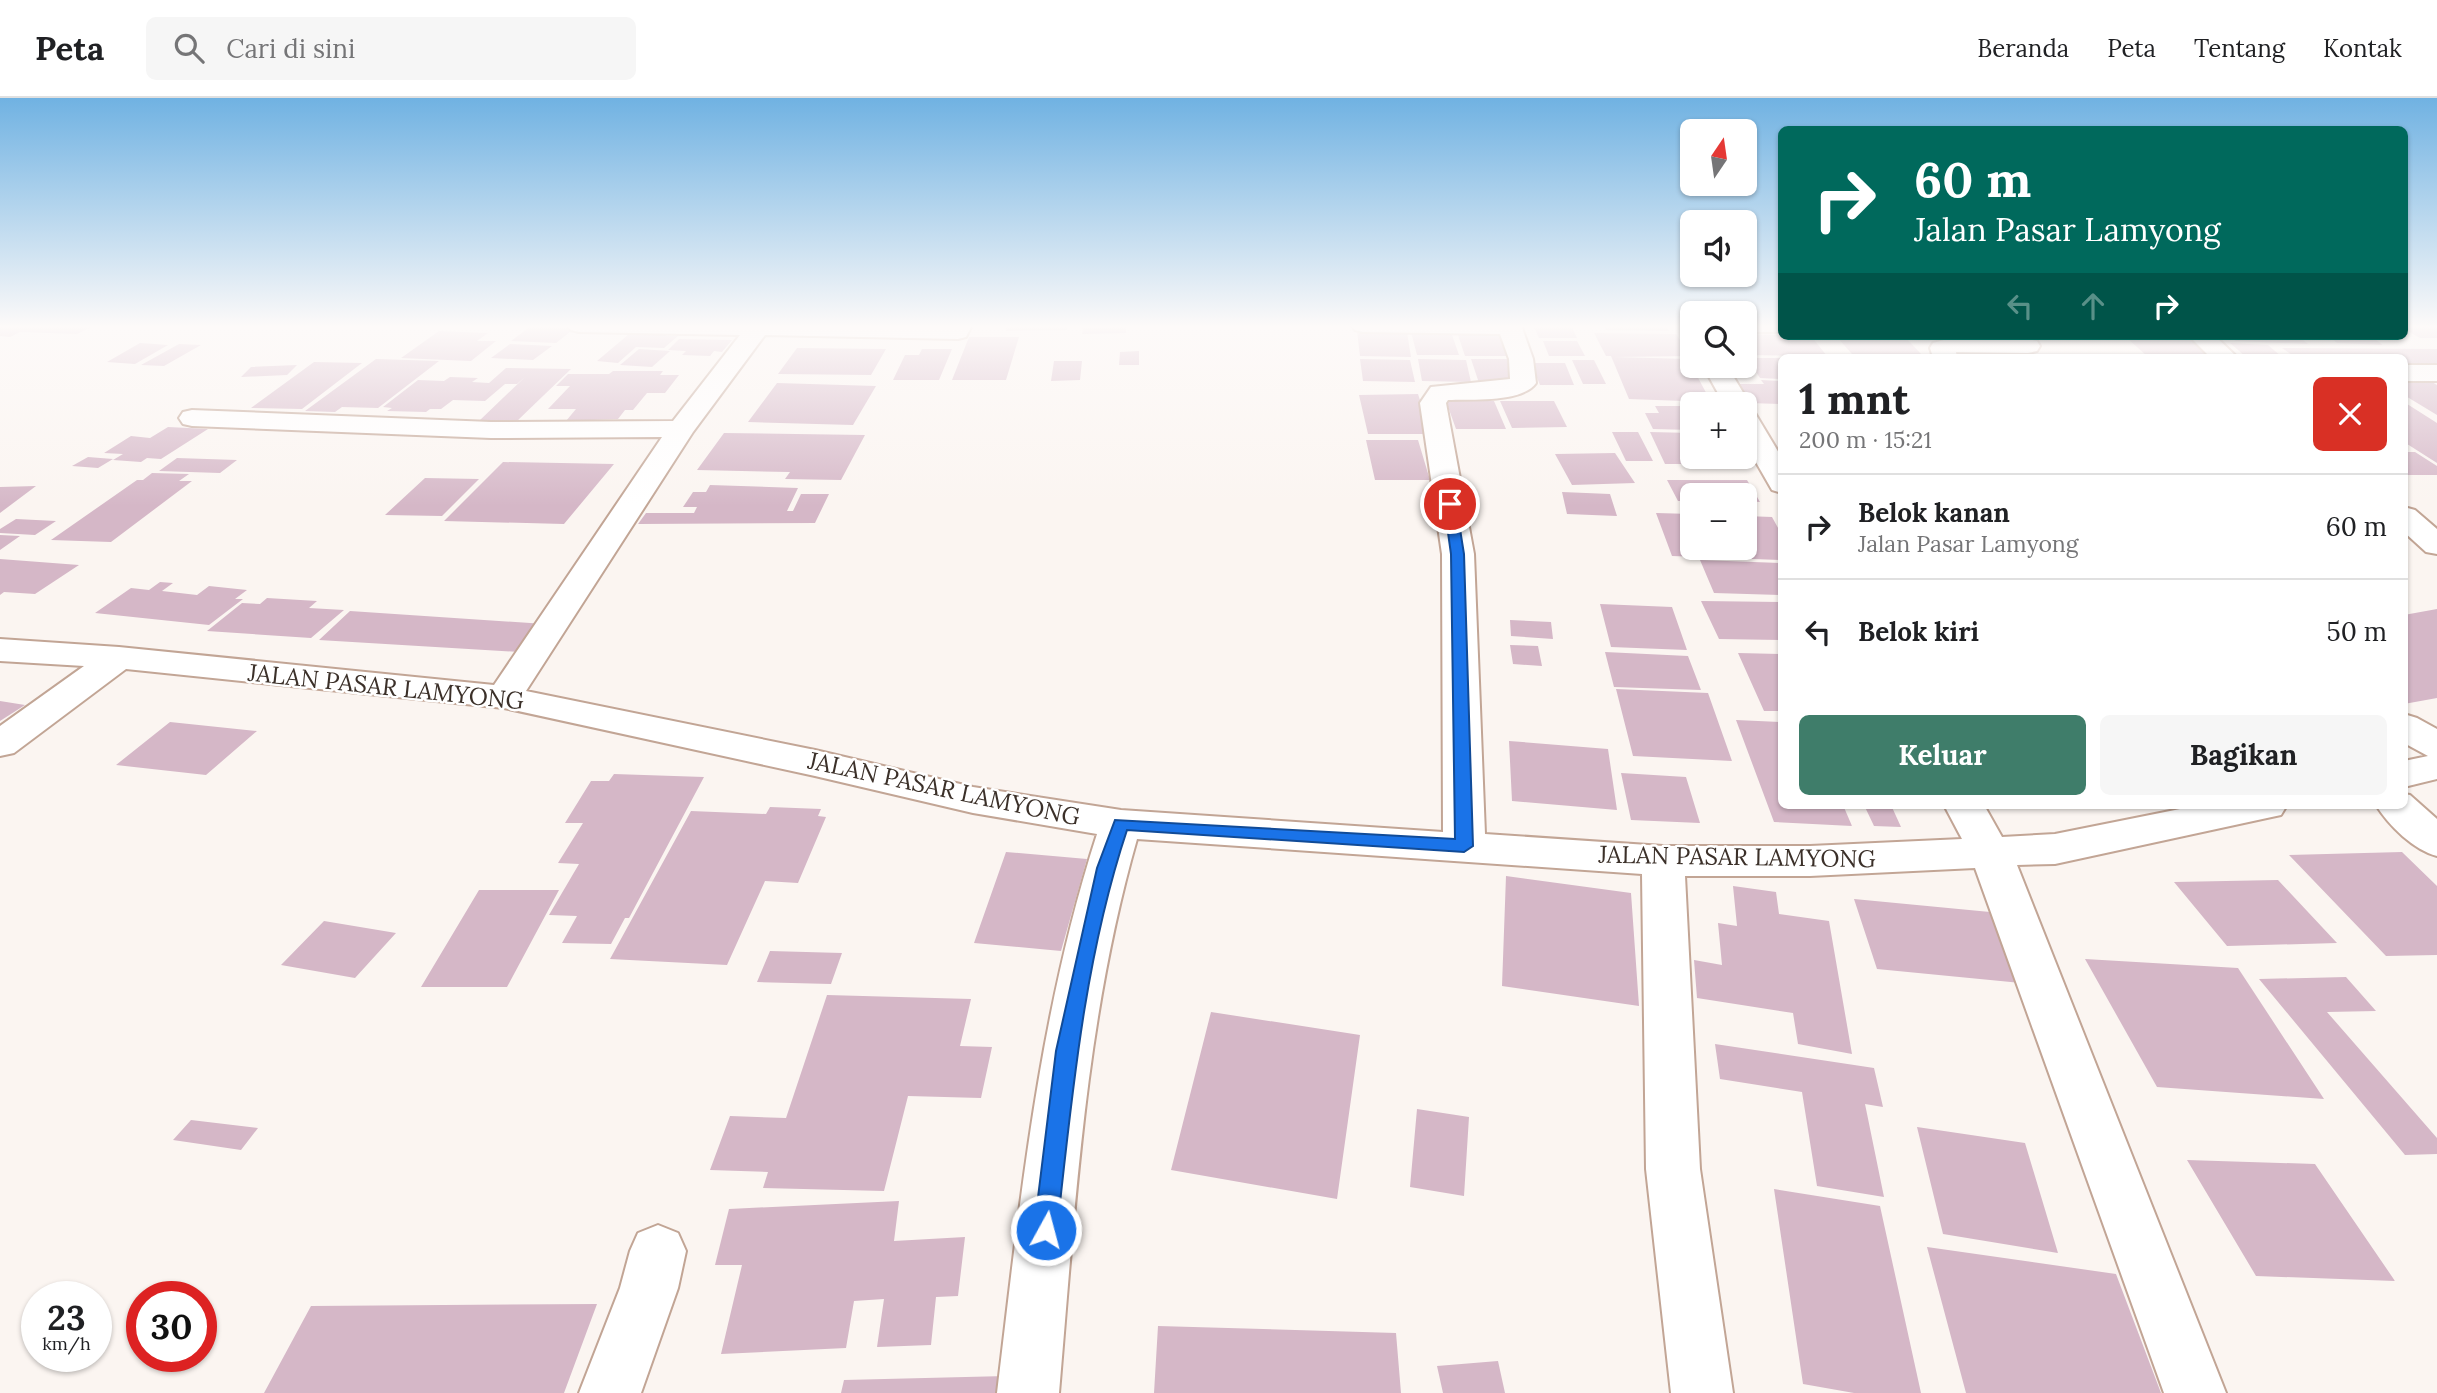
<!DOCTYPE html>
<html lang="id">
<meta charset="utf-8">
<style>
:root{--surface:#fff;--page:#f6f6f6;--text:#202124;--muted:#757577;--line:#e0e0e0;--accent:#3f7d6a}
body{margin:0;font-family:Lora,serif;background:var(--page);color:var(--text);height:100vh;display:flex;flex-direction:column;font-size:26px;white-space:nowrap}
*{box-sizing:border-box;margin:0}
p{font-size:23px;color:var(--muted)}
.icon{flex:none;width:38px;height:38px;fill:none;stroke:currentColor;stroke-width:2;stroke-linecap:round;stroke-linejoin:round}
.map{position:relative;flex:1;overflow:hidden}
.details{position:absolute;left:1778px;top:256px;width:630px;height:455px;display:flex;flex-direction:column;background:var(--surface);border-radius:10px;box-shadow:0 2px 5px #0004}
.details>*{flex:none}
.top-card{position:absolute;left:1778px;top:28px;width:630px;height:214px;border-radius:10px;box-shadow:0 2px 5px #0004;background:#00695c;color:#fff;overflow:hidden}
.needle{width:46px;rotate:13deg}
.tools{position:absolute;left:1680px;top:21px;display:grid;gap:14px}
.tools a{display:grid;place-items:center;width:77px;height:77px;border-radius:10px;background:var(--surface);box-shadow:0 2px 5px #0004;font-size:35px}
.speed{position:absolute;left:21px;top:1183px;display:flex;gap:14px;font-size:35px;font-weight:700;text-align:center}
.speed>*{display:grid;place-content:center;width:91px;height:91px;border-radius:50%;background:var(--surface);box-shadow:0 2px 5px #0004;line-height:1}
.speed small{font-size:18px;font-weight:400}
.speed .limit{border:10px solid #d22;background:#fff;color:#111}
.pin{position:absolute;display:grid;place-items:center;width:60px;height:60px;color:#fff;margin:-30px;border:4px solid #fff;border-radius:50%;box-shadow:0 2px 7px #0007}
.me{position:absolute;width:77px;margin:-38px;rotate:7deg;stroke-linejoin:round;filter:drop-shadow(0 0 5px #0008)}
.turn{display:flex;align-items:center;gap:24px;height:147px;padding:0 21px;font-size:32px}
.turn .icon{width:91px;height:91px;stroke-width:2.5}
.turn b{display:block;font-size:49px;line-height:60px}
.lanes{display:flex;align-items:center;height:66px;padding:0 21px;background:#0003;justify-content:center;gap:35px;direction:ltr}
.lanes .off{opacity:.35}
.round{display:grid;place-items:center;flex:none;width:74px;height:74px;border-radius:10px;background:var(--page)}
.overview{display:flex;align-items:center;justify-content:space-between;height:119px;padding:0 21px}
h1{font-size:42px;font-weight:700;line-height:52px}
.action{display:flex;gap:14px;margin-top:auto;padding:14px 21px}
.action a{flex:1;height:80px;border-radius:10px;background:var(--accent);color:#fff;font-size:28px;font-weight:700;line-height:80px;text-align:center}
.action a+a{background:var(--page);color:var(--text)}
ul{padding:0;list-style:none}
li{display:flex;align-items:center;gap:21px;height:105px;padding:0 21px;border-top:2px solid var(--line)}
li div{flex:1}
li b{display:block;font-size:26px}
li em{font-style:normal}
header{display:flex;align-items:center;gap:42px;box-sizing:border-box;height:98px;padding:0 35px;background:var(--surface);border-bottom:2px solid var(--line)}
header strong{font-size:33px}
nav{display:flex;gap:38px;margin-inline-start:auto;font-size:24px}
.search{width:490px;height:63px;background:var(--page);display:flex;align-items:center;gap:18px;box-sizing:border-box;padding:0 24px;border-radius:10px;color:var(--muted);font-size:26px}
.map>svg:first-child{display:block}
</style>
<header>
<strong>Peta</strong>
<div class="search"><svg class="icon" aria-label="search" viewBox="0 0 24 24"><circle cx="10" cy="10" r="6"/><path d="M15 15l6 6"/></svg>Cari di sini</div>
<nav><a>Beranda</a><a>Peta</a><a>Tentang</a><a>Kontak</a></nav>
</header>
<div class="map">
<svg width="2437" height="1295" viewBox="0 0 2437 1295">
<rect width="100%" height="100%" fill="#fbf5f1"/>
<!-- building -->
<path fill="#d5b7c7" d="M7,227L68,228L96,227L77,236L20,234L10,239L0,238V228Z
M1007,227H1067V232L1006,233Z
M1112,227H1126V235L1082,236L1083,230H1112Z
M1533,227H1571L1577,240H1539Z
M1603,227H1666L1669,233L1606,232Z
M2404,227H2437V240H2420L2404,231Z
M531,228L575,230L556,245L511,243Z
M439,233L488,235L477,243H496L471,263L401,260Z
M646,233L669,234L666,238H678L664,250L636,249L618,265L597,263L629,236H642Z
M1357,233L1407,234L1411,259L1360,258Z
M1411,234H1451L1459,257H1417Z
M1457,234H1504L1514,258H1465Z
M1594,235L1676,236L1691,258L1614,259L1688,261L1711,304L1629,301L1611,258H1606Z
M1745,236L1811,238L1827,258L1748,257L1745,252Z
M1836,238H1904L1922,257L1852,256Z
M2150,238H2178L2183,242H2191L2210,259H2148L2127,240L2150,241Z
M2229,238H2298L2308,246L2236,243Z
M2328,238H2371L2383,247L2337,245Z
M969,239H1019L1006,282H952Z
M679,241L732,242L722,254L714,253L710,258L682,257L686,253L668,252Z
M1543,243H1577L1585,258H1549Z
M140,245L168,247L135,266L107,264Z
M2230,245L2268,247L2282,259H2246Z
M179,246L201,247L164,268L141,267Z
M510,246L552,248L533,262L491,260Z
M797,250L886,251L871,277L778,276Z
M2282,250L2437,251V273H2404V259H2295Z
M639,251L670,253L652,269L620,267Z
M922,251H952L939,282H893L905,257H919Z
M1139,253V267H1119L1120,254Z
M1966,253L2026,256L2028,259H1970Z
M1747,260H1782V281L1760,280Z
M376,261L439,263L378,310L342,309L335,314L305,313Z
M1360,261L1410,262L1415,284L1363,283Z
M1418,261L1466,262L1471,284L1422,283Z
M1471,261H1511L1520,285H1479Z
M1572,262H1594L1606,286H1583Z
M1054,263H1082L1080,282L1051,283Z
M314,264L362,265L302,311L251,310Z
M1531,265H1565L1574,287H1540Z
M297,267L287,277L241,279L251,269Z
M506,270L571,271L516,324L479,323L525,279L517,286H505L485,303L453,302L441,311H430L426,314L387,313L392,310L383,309L418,282L444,283L450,279L478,280L472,284L489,285Z
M613,273H663L660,277H679L665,295H647L633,312H625L618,321L566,323L576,311H548L570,288H556L568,276H609Z
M2404,279H2424L2437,287V317L2404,297Z
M1761,282L1782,283V306L1748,305L1735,286H1764Z
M777,285L876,288L853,327L748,324Z
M1418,296L1431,336H1368L1359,297Z
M1446,303H1494L1506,331H1456Z
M1500,303H1554L1567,329L1512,330Z
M2404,304L2437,325V365L2404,344Z
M1655,308H1692V332L1653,331L1645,315H1659Z
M168,329L208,331L161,361L147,360L141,364L113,362L123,356L104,355L131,338L150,340Z
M1612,334H1638L1653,363H1626Z
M1650,334L1692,335V359H1729L1733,366H1665Z
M724,335L865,337L841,382L785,381L790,374L697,372Z
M1366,342H1418L1430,382H1375Z
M2404,354H2415L2437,368V377H2404Z
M1615,355L1635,385L1572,387L1555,356Z
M88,359L113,361L98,370L72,368Z
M177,360L237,362L220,375L159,373Z
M503,364L614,366L564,426L444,423Z
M152,375L189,376L179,383H192L111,444L51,442L137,382H143Z
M425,380L479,381L442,418L385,417Z
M1667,382H1747L1760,404L1745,403V397H1692V403H1678Z
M710,387L798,390L787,413H793L801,396H829L815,425L638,426L646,415H694L697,409H683L693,394H706Z
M36,388L0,415V389Z
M1562,394L1610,396L1617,418L1567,416Z
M1656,415L1692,416V450H1745V418L1772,419L1782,437V462L1672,458Z
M16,421L56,423L35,437L0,435V431Z
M0,437L20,438L0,452Z
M0,461L79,467L35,496L4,494L0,497Z
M1700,462L1782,465V497L1714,495Z
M160,484L173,485L162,493L197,497L209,488L247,492L235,501H243L209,527L95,515L131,490L149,492Z
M267,500L317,503L309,510L344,512L311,540L207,533L242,505L260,506Z
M1701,503L1782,504V542L1719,541Z
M1600,506L1672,509L1687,552L1611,549Z
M2437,511V600L2404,606V517Z
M350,513L545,526L519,554L319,542Z
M1510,522L1551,524L1553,541L1511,538Z
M1510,547L1538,548L1542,568L1513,566Z
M1605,554L1688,558L1701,592L1614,589Z
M1738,555L1782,556V613H1764Z
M1616,591L1708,595L1732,663L1633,658Z
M0,603L25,607L0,623Z
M1736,622L1782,624V707H1843L1852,728L1774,724Z
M170,624L257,633L206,677L116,667Z
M1509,643L1608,651L1617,712L1512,703Z
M1621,675L1686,679L1700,725L1631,722Z
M614,676L704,679L629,820H625L611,846L562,845L577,818L549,817L579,766L558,765L583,725H565L591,683H609Z
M1864,707H1891L1901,729L1874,728Z
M770,709L821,711L818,718L826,719L798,785L765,783L727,867L610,861L691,713L766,716Z
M1006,754L1087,761L1061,853L974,845Z
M2402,754L2437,788V857L2386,858L2289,757Z
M1506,778L1631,795L1639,908L1502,888Z
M2278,782L2337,845L2227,848L2174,784Z
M1733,788L1776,794L1779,816L1829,823L1852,956L1798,946L1793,915L1697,900L1694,862L1722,867L1718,825L1737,828Z
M479,792H559L507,889H421Z
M1854,801L1990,814L2021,885L1877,871Z
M324,823L396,835L355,880L281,867Z
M770,853L842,855L831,886L757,884Z
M2085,861L2238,870L2324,1001L2157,989Z
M2346,879L2376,913L2327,914L2437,1040V1056L2405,1057L2259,881Z
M827,897L971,901L960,948L992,949L981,1000L908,998L884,1093L763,1090L768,1074L710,1072L730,1018L786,1020Z
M1211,914L1360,937L1337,1101L1171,1072Z
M1715,946L1874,970L1883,1009L1865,1006L1884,1099L1817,1088L1802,994L1720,981Z
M1417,1011L1469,1019L1464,1098L1410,1089Z
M191,1022L258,1030L241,1052L173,1042Z
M1917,1029L2025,1045L2058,1155L1943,1136Z
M2187,1062L2315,1066L2395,1183L2256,1178Z
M1774,1091L1880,1108L1921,1295H1854L1803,1286Z
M899,1103L894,1143L965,1139L958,1198L936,1199L931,1247L877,1249L884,1201L854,1203L846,1250L721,1256L742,1167H715L729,1111Z
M1927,1149L2116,1176L2161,1295H1966Z
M597,1206L564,1295H264L311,1208Z
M1158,1228L1396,1235L1401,1295H1154Z
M1498,1263L1505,1295H1443L1437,1268Z
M1006,1278L1004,1295H841L844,1282Z"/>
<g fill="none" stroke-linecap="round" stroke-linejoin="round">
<defs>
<path id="minor" d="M567,227H972L966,239L958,241L765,237L693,334L526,593L815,652L973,689L1121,712L1443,734L1442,456L1420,305L1431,289L1510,281L1509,261L1500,236L1363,234L1355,232L1351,227H1521L1533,261L1536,285C1522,305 1470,301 1448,302L1446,305L1474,456L1485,736L1663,748H1810L1962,741L1944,707H1984L2002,739L2055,736L2200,707H2287L2281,717L2267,720L2055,766L2017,767L2226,1295H2164L1975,770L1810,778H1685L1700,1071L1733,1295H1671L1646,1071L1642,776L1137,741C1085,922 1075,1109 1059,1295H997C1020,1106 1038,918 1097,736L973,715L815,678L504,610L126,571L14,655L0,658V628L84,568L0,563V541L119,549L494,587L662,339L491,340L192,328L183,326L179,320L183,314L192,312L491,324L673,323L740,237L579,234L571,232Z
M1745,227H1782V234H1745Z
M2189,238H2215L2237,259H2210Z
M1951,240L2028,241L2037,243L2040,248L2037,253L2028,255L1956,254L1957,259H1933L1930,250L1933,245Z
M2404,267H2437V283H2404Z
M1703,268H1727L1750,306L1746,312L1745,306H1724Z
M1745,313L1755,315L1782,360V395L1772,392L1745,345Z
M2404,409L2415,412L2437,431V456L2426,454L2404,434Z
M2404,616L2417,620L2437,631V681L2404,689V663L2428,658L2404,645Z
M2404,696L2410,697L2437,721V758C2414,752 2389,728 2376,707H2404Z
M658,1127L678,1135L686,1153L678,1190L641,1295H579L620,1190L630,1153L638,1135Z"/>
</defs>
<!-- minor casing -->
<use href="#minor" stroke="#c2a595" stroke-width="4"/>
<!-- minor -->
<use href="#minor" fill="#fff" fill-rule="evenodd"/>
</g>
<!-- sky -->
<linearGradient id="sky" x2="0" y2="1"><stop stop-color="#70b2e2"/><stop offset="0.56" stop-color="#fdfaf9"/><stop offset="1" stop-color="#fdfaf9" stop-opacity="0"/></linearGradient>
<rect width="2437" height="408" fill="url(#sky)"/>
<!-- route -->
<path fill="#1a73e8" stroke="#114b97" stroke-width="2" d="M1450,402L1456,406L1464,456L1473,748L1464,754L1127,732C1084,861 1072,998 1057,1132L1054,1139L1046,1143L1037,1139L1034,1132L1056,953L1097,770L1115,722L1455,741L1451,456L1444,406Z"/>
<g text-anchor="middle" stroke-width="5" stroke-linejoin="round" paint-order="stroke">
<!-- street labels -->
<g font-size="24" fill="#3b3029" stroke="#fff">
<text transform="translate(386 589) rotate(6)" y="8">JALAN PASAR LAMYONG</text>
<text transform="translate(944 691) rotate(12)" y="8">JALAN PASAR LAMYONG</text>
<text transform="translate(1737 759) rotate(1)" y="8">JALAN PASAR LAMYONG</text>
</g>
</g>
</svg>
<div class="tools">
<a><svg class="needle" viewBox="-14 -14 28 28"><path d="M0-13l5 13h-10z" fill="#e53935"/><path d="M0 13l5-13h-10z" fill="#757577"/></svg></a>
<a><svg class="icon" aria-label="sound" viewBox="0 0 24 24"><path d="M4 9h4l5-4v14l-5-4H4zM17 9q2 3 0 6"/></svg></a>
<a><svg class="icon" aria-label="search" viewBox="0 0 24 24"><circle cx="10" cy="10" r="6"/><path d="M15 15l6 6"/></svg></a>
<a>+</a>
<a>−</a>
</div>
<div class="speed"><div>23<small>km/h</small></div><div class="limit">30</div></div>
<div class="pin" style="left:1450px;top:406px;background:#d93025"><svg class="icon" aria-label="arrive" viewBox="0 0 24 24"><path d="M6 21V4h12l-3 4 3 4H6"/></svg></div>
<svg class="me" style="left:1046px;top:1132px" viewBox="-20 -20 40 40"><circle r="17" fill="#1a73e8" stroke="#fff" stroke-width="3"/><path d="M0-11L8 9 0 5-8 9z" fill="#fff"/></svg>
<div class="top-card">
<div class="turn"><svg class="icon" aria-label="right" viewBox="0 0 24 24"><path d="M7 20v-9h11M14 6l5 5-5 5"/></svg><div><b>60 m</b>Jalan Pasar Lamyong</div></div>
<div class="lanes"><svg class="icon off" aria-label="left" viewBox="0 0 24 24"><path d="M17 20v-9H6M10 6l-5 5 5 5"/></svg><svg class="icon off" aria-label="ahead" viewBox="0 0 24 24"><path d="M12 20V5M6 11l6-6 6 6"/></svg><svg class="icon" aria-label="right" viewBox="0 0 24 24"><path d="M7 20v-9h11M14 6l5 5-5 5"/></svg></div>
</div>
<section class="details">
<div class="overview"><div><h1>1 mnt</h1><p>200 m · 15:21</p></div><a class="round" style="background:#d93025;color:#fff"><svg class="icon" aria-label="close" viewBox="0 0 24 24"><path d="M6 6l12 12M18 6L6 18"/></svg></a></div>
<ul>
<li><svg class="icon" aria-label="right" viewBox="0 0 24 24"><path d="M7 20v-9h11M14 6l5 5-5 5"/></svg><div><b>Belok kanan</b><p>Jalan Pasar Lamyong</p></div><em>60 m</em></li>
<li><svg class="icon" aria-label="left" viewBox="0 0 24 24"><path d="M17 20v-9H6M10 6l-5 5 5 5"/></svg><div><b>Belok kiri</b></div><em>50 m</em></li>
</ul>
<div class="action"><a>Keluar</a><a>Bagikan</a></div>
</section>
</div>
